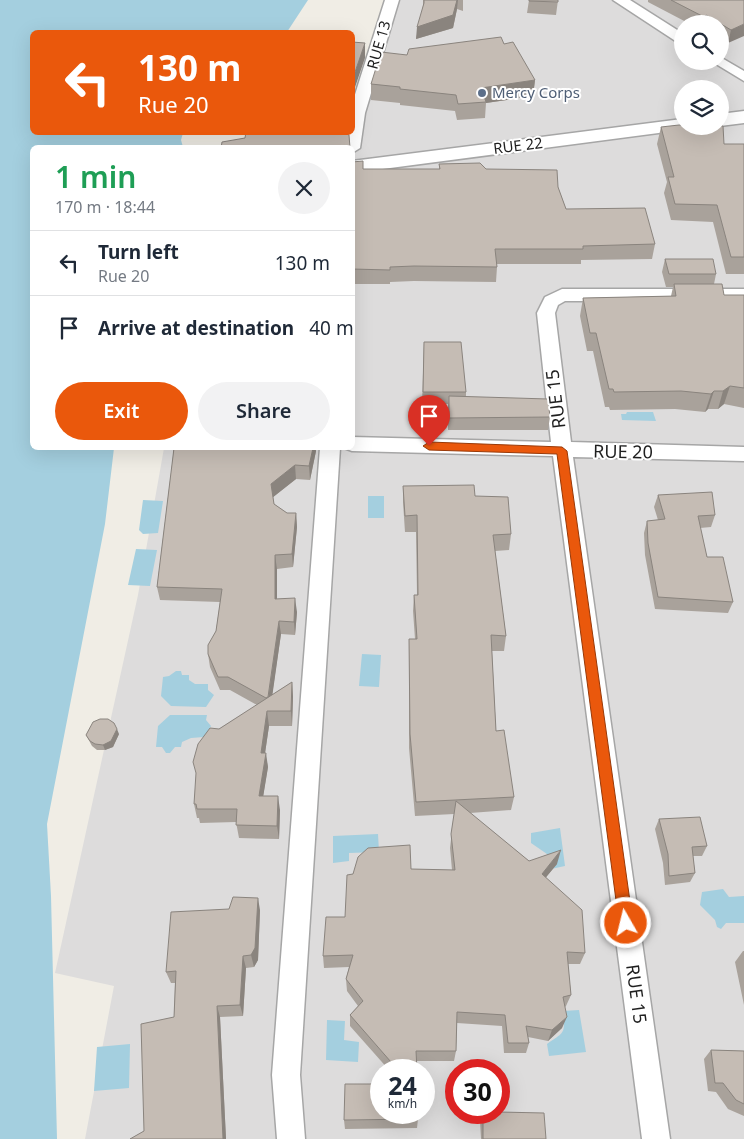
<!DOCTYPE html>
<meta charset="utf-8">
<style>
:root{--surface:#fff;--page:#f2f2f3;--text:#1f2937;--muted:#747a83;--line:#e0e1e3;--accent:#ea580c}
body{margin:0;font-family:"Noto Sans",sans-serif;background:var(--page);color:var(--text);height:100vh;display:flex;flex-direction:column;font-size:19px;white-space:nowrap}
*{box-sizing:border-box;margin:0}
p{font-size:16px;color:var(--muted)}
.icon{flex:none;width:28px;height:28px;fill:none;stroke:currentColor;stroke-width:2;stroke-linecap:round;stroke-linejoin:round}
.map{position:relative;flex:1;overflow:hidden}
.side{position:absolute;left:30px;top:145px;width:325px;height:305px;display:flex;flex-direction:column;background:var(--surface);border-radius:8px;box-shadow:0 5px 20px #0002}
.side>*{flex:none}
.top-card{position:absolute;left:30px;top:30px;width:325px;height:105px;border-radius:8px;box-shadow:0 5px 20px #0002;background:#ea580c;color:#fff;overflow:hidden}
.tools{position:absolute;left:674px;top:15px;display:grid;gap:10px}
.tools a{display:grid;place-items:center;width:55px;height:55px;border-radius:50%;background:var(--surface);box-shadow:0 5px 20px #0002;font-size:25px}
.speed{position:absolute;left:370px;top:1059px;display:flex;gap:10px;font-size:25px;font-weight:700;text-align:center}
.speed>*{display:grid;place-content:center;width:65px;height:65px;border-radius:50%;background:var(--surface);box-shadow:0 5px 20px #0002;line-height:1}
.speed small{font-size:12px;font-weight:400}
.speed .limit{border:8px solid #d22;background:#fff;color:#111}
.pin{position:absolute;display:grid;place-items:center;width:42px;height:42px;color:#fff;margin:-51px -21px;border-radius:50% 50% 50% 0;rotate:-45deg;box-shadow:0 0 5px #0007}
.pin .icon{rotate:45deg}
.me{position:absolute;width:55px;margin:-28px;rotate:352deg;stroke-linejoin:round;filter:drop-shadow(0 0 4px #0008)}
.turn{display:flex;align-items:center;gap:18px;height:105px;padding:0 25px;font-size:22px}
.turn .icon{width:65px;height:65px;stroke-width:2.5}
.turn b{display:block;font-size:35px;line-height:42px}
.round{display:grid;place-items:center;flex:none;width:52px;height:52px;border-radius:26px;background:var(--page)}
.overview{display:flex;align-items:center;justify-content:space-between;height:85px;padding:0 25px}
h1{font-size:30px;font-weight:600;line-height:38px;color:#1e9e55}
.cta{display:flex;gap:10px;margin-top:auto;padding:10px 25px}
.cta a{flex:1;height:58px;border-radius:30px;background:var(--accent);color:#fff;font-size:20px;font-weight:600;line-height:58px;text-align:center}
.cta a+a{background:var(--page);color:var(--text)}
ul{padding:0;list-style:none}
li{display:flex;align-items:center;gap:15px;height:65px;padding:0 25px;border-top:1px solid var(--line)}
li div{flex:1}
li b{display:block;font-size:19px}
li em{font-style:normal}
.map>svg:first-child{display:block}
</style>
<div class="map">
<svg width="744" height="1139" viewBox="0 0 744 1139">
<rect width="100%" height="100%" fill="#f0ede5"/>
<!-- residential -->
<path fill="#dddcdc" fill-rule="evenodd" d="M400,0H744V1139H85L114,986L55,973L138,595L164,448H352V148ZM682,24H720V61H682ZM682,89H720V126H682ZM381,1070H424V1112H381ZM456,1070H499V1112H456Z"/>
<!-- water -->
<path fill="#a4cfdf" d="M0,0H308L287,32H32V132L183,133L181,140L183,147L32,148V448H114L105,524L47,824L51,896L57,1139H0Z
M627,412H653L656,421L622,420L621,414H626Z
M368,496H384V518H368Z
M143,500L163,501L158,533L143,534L139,530Z
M136,549L157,550L150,586L128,585Z
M362,654L381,655L379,687L359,686Z
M176,671H181L182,675H189V680L195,684H208V690L214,695L206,707L171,706L161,696L163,677L169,676Z
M170,715H207L206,720L211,726L204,737L191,738L182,742L181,747H175L170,753H166L162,747H156L158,726Z
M560,828L565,866L551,869L547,854L531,843V833Z
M378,834L379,852L349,853V861L333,863V836Z
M723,889L729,897L744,896V923H726L721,929L717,927L715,920L700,905L702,892Z
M579,1010L586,1052L549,1056L547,1044C565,1031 565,1035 563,1011Z
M327,1020L345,1021L344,1040L359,1042L358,1062L326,1060Z
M130,1044L129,1088L94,1091L97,1047Z"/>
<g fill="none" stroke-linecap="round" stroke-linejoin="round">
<defs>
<path id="minor" d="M385,0H399L365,113L360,148L352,153V148H344L346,132H352V104Z
M613,0H630L682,33V43L677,42Z
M720,57L744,71V81L711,61H720Z
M562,289H744V301H565L558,305L555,313L571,442L744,447V461L573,457L670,1139H642L553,456L352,451L344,448H352V437L551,442L537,313L545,297Z
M320,448H340L300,1075L305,1139H277L272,1075Z"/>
<path id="tertiary" d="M744,111V123L720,126V114Z
M682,119V126H691L689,129L352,173V161Z"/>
</defs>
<!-- minor casing -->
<use href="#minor" stroke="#a6a6a6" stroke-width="3"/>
<!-- tertiary casing -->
<use href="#tertiary" stroke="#a6a6a6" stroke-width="3"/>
<!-- minor -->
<use href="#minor" fill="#fff" fill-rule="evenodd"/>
<!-- tertiary -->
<use href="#tertiary" fill="#fff" fill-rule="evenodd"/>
</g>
<!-- wall -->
<path fill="#a9a29b" d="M423,0H463V11L457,9L453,28L416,39L423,6Z
M529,0H558L556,15L527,13Z
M648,0H744L728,43L720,38V24H690L648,2Z
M504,44L535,80L533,96L486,103L485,118L457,120L455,111L400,105V103L371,100V84L407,55Z
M661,127L724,144H744V274H726L713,222L671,220L664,193L667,182L657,144Z
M352,162L363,169H439V164L486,169L558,187L566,209L655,244L652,259L581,260V264H497V267L496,282L414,281L390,282V284H352Z
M665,259L716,274L714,284L724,295H744V408L724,404L718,409H708L705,412L675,409L610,410L609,407H605L593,351H587L580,316L583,298L671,296L673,287H666L662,272Z
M424,342L466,392V397L550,417L548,430H448V404H422Z
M174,448H315L316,451L310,480L296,479L273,497L274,504L287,513H296L297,527L293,567L277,569V599L297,612L295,635L281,634L272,695L292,682L293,697L292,726H269L265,753L268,767L263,796L280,810L279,839L239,838L236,822L200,823L199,818H197L194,804L219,729L257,705L230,690H220L210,667L208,654L216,631L220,602L160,600L157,587Z
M403,486L475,496L511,534L509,550L495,551L506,636L504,651H492L496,731L514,797L511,810L470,813L529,861L557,864L546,877L585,953L580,964H568L571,995L566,1006L565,1007L562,1028L548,1041L528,1037L529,1043L526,1053H504L502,1026L457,1023L456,1051L454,1061H417V1070H389L350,1026V1015L358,1006L347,991L346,979L349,967L324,968L323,956L345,917L411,869L452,870L450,848L454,814L415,816L409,748V639H415L413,611L414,595H417L416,532H405L403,502Z
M658,495L715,515L711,527L700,528L707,557L733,602L728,613L655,609L645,555L644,533L647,521L658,520L654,507Z
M119,734L113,747L105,750H97L92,746L86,735Z
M659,819L707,846L702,856H693L695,873L690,882L665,885L663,863L655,829Z
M260,910L258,960L254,967L246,968L243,1016L220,1017L226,1139H130L144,1131L174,1017L175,983H171L166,972Z
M743,951H744V1005L735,962Z
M711,1050L744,1051V1116L728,1109L716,1092L708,1091L704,1059Z
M482,1112H499L546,1139H481L480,1120Z
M418,1119L417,1128L345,1129L344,1120Z"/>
<!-- shaded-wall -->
<path fill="#8a847e" d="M457,0H458L457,9L453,28L416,39L417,27Z
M706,15L704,24H702L704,17Z
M744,24V36L728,43L731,30Z
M365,43V58L352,96V81Z
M535,80L533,96L486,103L481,88Z
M730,386L724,404L718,409L723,391Z
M714,391L708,409L705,412L711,394Z
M313,448H315L316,451L310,480L309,466Z
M295,465L296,479L272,498L271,484Z
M296,513L297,527L293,567L292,554Z
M275,555L277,569V612L275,599Z
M295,598L297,612L295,635L294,622Z
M279,621L281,634L270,712L268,700Z
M292,682L293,697L292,726L291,711Z
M267,711L269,726L263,767L261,753Z
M117,729L119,734L113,747L105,750L103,745Z
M266,753L268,767L261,810L259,796Z
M278,796L280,810L279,839L277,826Z
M561,850L557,864L538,887L542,874Z
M258,898L260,910L258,960L254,967L251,955Z
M243,956L246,968L243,1016L240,1005Z
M217,1006L220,1017L226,1139H223Z
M567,1017L562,1028L548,1041L552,1030Z"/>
<!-- building -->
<path fill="#c5bcb4" stroke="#8a847e" d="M424,0H457L453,15L417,27L424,3Z
M529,0H558V2L529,1Z
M671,0H744V24L731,30L706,15L704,17Z
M501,37L504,44L513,42L535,80L481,88L486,102L458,104L456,95L400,89V87L371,84L381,52L407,55L409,49Z
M352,42L365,43L352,81Z
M679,125H682V126H723L724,144H744V257H731L717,205L675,204L668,177H674L661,127Z
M246,132H342L349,135L350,148H221L222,142L245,138Z
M363,161V169H440L439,164L480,163L486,169L557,170L558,187L566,209L645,208L655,244L583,246V249H495L497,267L414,266L390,267V270L352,269V162Z
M665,259H713L716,274H669Z
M674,284H722L724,295H744V388L730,386L723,391H714L711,394L681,391L614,392L613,389H609L596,333H590L583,298L676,296Z
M424,342H461L466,392H423Z
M449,396L548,399L550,417L449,418Z
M174,448H313L309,466L295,465L271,484L274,504L287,513H296L292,554L275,555V599L295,598L294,622L279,621L268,697L266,698L228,677H218L208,654V645L216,631L222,589L157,587Z
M474,485L475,496L508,497L511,534L493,535L506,636L491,635L496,731L504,730L514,797L416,802L410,734L409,639H417L414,595H418L417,515L405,516L403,486Z
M712,492L715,515L698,516L707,557H723L733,602L658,597L648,543L647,521L665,519L658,495Z
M292,682L291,711H267L261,753H266L259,796H278L277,826L236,825L237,809H197L196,804H194L196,773L193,762L198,744L210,728L219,729Z
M100,719H108L114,723L117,729L111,741L103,745L95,744L90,741L86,735L93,722Z
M456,801L529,861L561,850L542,874L582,910L585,953L567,952L571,995L563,997L567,1017L552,1030L526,1026L529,1043H508L505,1015L457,1012L456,1051H416L417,1070H398L350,1015L363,1001L346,979L353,955L323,956L326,917H345L347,875L353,874L358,857L368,848L410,845L411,869L455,870L451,834Z
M700,817L707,846L692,847L695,873L669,876L668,854L659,819Z
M233,897L258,898L255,948L251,955L243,956L240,1005L217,1006L223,1139H130L144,1131L141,1024L174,1017L176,971L166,972L171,912L229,909Z
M711,1050L744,1051V1104L736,1100L723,1083H715Z
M345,1084H381V1112H418V1119L344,1120Z
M483,1112H499L544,1113L546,1139H483Z"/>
<!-- route -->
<path fill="#ea580c" stroke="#983908" d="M429,442L562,447L567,451L633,923L631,928L626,929L621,928L619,923L557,454L429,450L423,446Z"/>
<!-- markers -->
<circle fill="#5c6f8a" stroke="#fff" stroke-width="2" cx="482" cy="93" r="5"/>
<g text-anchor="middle" stroke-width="4" stroke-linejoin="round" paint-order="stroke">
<!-- far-street labels -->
<g font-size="15" fill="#1f1f1f" stroke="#fff">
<text transform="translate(379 45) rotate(-74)" y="5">RUE 13</text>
<text transform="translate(518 146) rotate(-7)" y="5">RUE 22</text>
</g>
<!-- far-service labels -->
<g font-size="15" fill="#4e5e75" stroke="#fff" text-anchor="start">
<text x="492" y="98">Mercy Corps</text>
</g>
<!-- street labels -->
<g font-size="18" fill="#1f1f1f" stroke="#fff">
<text transform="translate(556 399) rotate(-97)" y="6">RUE 15</text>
<text transform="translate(623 452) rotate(1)" y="6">RUE 20</text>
<text transform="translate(636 994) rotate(82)" y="6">RUE 15</text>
</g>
</g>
</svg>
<div class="tools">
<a><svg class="icon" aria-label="search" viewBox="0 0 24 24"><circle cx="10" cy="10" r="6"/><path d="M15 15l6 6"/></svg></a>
<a><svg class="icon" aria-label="layers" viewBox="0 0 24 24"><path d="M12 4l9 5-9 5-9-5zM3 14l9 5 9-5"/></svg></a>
</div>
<div class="speed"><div>24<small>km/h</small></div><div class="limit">30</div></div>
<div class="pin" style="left:429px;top:446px;background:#d93025"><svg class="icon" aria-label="arrive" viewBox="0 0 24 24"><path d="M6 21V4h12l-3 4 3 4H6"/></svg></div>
<svg class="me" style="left:626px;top:923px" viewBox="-20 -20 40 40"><circle r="17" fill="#ea580c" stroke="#fff" stroke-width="3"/><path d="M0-11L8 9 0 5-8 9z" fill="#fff"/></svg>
<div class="top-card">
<div class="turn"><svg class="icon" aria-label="left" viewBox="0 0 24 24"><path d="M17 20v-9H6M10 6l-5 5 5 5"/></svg><div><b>130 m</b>Rue 20</div></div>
</div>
<section class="side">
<div class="overview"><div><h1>1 min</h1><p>170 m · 18:44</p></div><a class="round"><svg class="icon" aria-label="close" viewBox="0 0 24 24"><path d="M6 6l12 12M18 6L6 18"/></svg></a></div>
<ul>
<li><svg class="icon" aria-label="left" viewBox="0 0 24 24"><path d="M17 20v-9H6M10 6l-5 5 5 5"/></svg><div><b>Turn left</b><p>Rue 20</p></div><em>130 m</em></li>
<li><svg class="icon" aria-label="arrive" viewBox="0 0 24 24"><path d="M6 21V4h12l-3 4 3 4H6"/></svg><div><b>Arrive at destination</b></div><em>40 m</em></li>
</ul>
<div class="cta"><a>Exit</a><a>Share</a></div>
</section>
</div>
